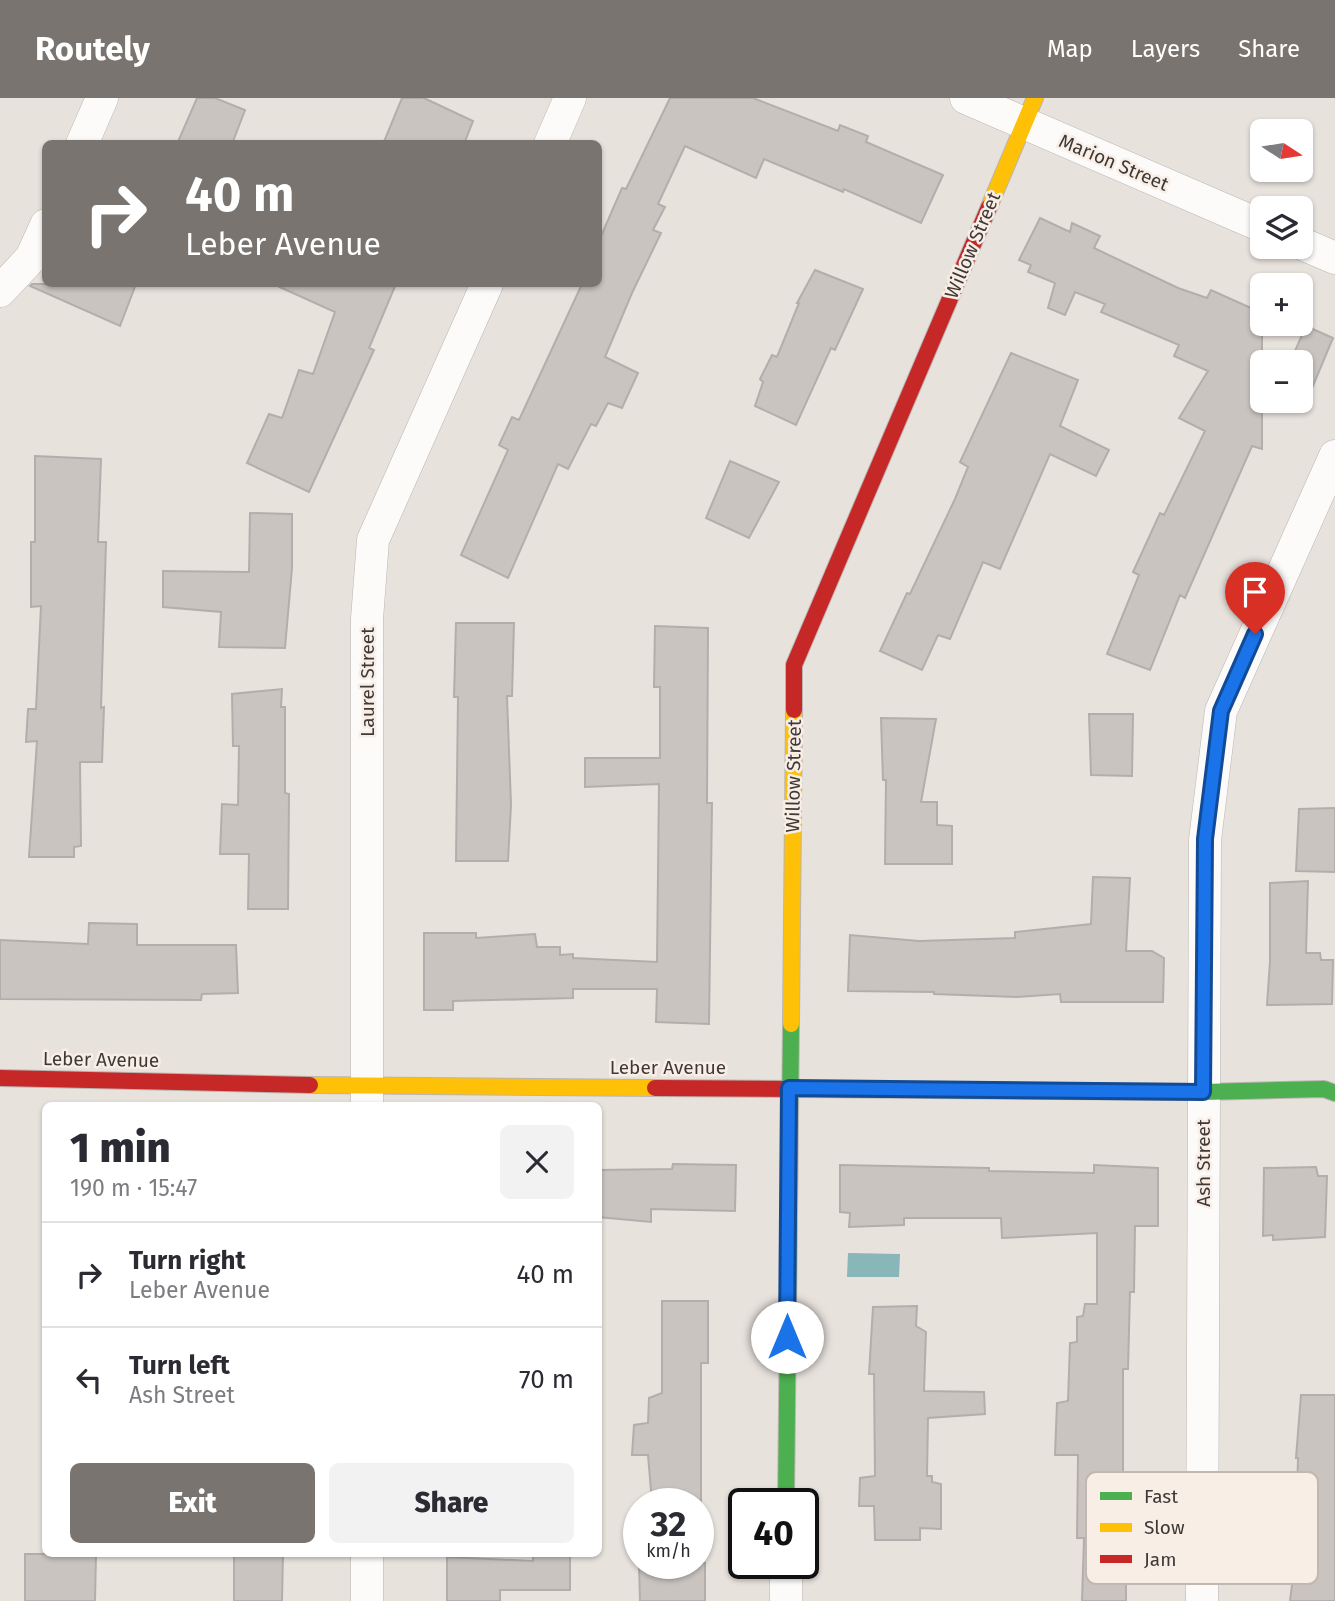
<!DOCTYPE html>
<meta charset="utf-8">
<style>
:root{--surface:#fff;--page:#f2f2f3;--text:#2b2b33;--muted:#7c7c81;--line:#e1e1e2;--accent:#7a7470}
body{margin:0;font-family:"Fira Sans",sans-serif;background:var(--page);color:var(--text);height:100vh;display:flex;flex-direction:column;font-size:26px;white-space:nowrap}
*{box-sizing:border-box;margin:0}
p{font-size:23px;color:var(--muted)}
.icon{flex:none;width:38px;height:38px;fill:none;stroke:currentColor;stroke-width:2;stroke-linecap:round;stroke-linejoin:round}
.map{position:relative;flex:1;overflow:hidden}
.sheet{position:absolute;left:42px;top:1004px;width:560px;height:455px;display:flex;flex-direction:column;background:var(--surface);border-radius:10px;box-shadow:0 2px 5px #0004}
.sheet>*{flex:none}
.guide{position:absolute;left:42px;top:42px;width:560px;height:147px;border-radius:10px;box-shadow:0 2px 5px #0004;background:#7a7470;color:#fff;overflow:hidden}
.needle{width:46px;rotate:102deg}
.tools{position:absolute;left:1250px;top:21px;display:grid;gap:14px}
.tools a{display:grid;place-items:center;width:63px;height:63px;border-radius:10px;background:var(--surface);box-shadow:0 2px 5px #0004;font-size:35px}
.speed{position:absolute;left:623px;top:1390px;display:flex;gap:14px;font-size:35px;font-weight:700;text-align:center}
.speed>*{display:grid;place-content:center;width:91px;height:91px;border-radius:50%;background:var(--surface);box-shadow:0 2px 5px #0004;line-height:1}
.speed small{font-size:18px;font-weight:400}
.speed .limit{border:4px solid #111;border-radius:10px;background:#fff;color:#111}
.pin{position:absolute;display:grid;place-items:center;width:60px;height:60px;color:#fff;margin:-72px -30px;border-radius:50% 50% 50% 0;rotate:-45deg;box-shadow:0 0 7px #0007}
.pin .icon{rotate:45deg}
.me{position:absolute;width:77px;margin:-38px;rotate:0deg;stroke-linejoin:round;filter:drop-shadow(0 0 5px #0008)}
.turn{display:flex;align-items:center;gap:24px;height:147px;padding:0 28px;font-size:32px}
.turn .icon{width:91px;height:91px;stroke-width:2.5}
.turn b{display:block;font-size:49px;line-height:60px}
.round{display:grid;place-items:center;flex:none;width:74px;height:74px;border-radius:10px;background:var(--page)}
.overview{display:flex;align-items:center;justify-content:space-between;height:119px;padding:0 28px}
h1{font-size:42px;font-weight:800;line-height:52px}
.primary-button{display:flex;gap:14px;margin-top:auto;padding:14px 28px}
.primary-button a{flex:1;height:80px;border-radius:10px;background:var(--accent);color:#fff;font-size:28px;font-weight:800;line-height:80px;text-align:center}
.primary-button a+a{background:var(--page);color:var(--text)}
ul{padding:0;list-style:none}
li{display:flex;align-items:center;gap:21px;height:105px;padding:0 28px;border-top:2px solid var(--line)}
li div{flex:1}
li b{display:block;font-size:26px}
li em{font-style:normal}
header{display:flex;align-items:center;gap:42px;box-sizing:border-box;height:98px;padding:0 35px;background:var(--accent);color:#fff}
header strong{font-size:33px}
nav{display:flex;gap:38px;margin-inline-start:auto;font-size:24px}
.map>svg:first-child{display:block}
</style>
<header>
<strong>Routely</strong>
<nav><a>Map</a><a>Layers</a><a>Share</a></nav>
</header>
<div class="map">
<svg width="1335" height="1503" viewBox="0 0 1335 1503">
<rect width="100%" height="100%" fill="#e8e2dd"/>
<!-- water -->
<path fill="#88b6b9" d="M848,1155L900,1156L899,1179H847Z"/>
<!-- building -->
<path fill="#c9c4c0" stroke="#b3aeab" stroke-width="2" d="M197,0H215L245,12L232,46H177Z
M402,0H424L473,23L464,46H383Z
M670,0H753L838,33L840,27L868,38L866,44L943,77L921,125L844,91L843,94L764,61L756,80L685,48L658,106L665,109L653,132L661,135L632,195L605,259L638,275L622,310L608,305L596,328L591,326L568,371L558,366L508,480L461,457L508,352L499,347L512,319L519,322L582,186H598V145L622,90L626,91Z
M1040,120L1070,134L1072,125L1100,138L1094,150L1178,190L1207,200L1211,192L1262,215V351L1252,348L1185,500L1180,497L1150,572L1107,556L1139,477L1133,474L1160,415L1164,417L1205,333L1179,320L1208,273L1174,258L1179,247L1101,214L1105,206L1075,194L1065,217L1048,210L1055,185L1028,174L1031,167L1019,162Z
M815,172L863,191L835,252L831,250L796,327L755,308L763,284L760,281L772,257L777,259L799,205H797Z
M32,186H136L120,228L30,188Z
M273,186H396L369,250L374,252L309,394L247,365L269,316L282,320L299,272L313,276L335,214Z
M1306,228L1333,240L1310,295L1300,291V264H1290Z
M1011,255L1078,282L1060,328L1109,352L1096,378L1050,356L1000,471L983,464L950,541L938,537L922,572L880,553L907,495L910,496L955,401L968,369L960,364Z
M35,358L101,361L98,444H106L101,610L104,609L102,664H80L81,748L74,749V759H29L37,643L26,644L28,611H36L41,508L31,509V444H35Z
M730,363L779,384L749,440L706,420Z
M250,415L292,416V470L285,550L219,549L221,514L163,509V473L249,474Z
M456,525H514L512,598H507L511,707L508,763H456L458,599H454Z
M655,528L708,530L707,705H712L709,926L656,924L657,891H573V900L453,903V912H424V835H476V840L535,836L537,849H560V857L573,856V860L657,864L659,686L585,689V660H660V589H654Z
M282,591L281,609H285V695L289,696L288,811H248L249,756H220L222,706L238,707L239,648H233L232,596Z
M1089,616H1133L1132,678L1091,677Z
M881,620L936,621L921,704H937V727L952,728V766H885L886,682H883Z
M1335,710V774L1296,773L1299,711Z
M1093,779L1130,780L1126,853H1152L1164,860L1163,904H1061L1060,896L1017,899L934,896V894L848,893L850,837L919,843L1015,840V834L1091,826Z
M1308,783L1306,855H1320L1321,862H1333L1332,906L1267,907L1270,863V785Z
M89,825L137,826V847H236L238,895L202,896L201,902L0,901V842L88,846Z
M673,1066L736,1067L735,1113L651,1111V1124L598,1119V1072L672,1071Z
M840,1067L989,1070V1073L1094,1075V1067L1158,1070V1128H1135L1134,1194H1130L1128,1271H1123V1462H1126V1503H1082L1084,1440H1077L1078,1357H1055L1057,1305L1068,1303L1070,1245L1077,1244V1219L1083,1218L1085,1206H1097V1135L1002,1140L1001,1120H904V1127L849,1129L850,1115L840,1114Z
M1316,1069L1318,1078H1327L1325,1139L1273,1142V1137L1263,1138L1264,1070Z
M662,1203H708V1265H701V1405H652L648,1357H632L634,1327L648,1325L649,1300L662,1295Z
M917,1208L916,1228L926,1234L924,1293L984,1294L985,1316L928,1320L927,1378H932V1384L941,1386V1431L920,1430V1442H875L874,1408H859L860,1380L875,1378L874,1276H869L873,1209Z
M1301,1297H1335V1503H1290L1295,1463L1298,1360H1296Z
M25,1456H96L95,1503H25Z
M234,1456H283L282,1503H234Z
M533,1456H570V1492H500V1503H447V1459L533,1463Z
M639,1465H705V1503H640Z"/>
<g fill="none" stroke-linecap="round" stroke-linejoin="round">
<defs>
<path id="street" d="M966,0L1262,128
M82,46L102,0
M550,46L570,0
M1300,145L1335,160
M0,193L31,160L46,127
M367,1008V521L373,442L487,186
M367,1456V1503
M786,1503V1465
M1202,1503L1205,742L1221,613L1335,358"/>
<path id="fast" d="M929,992L1203,994L1324,991L1335,995
M786,1405L791,926"/>
<path id="slow" d="M989,109L1035,0
M791,926L794,612
M310,987L655,990"/>
<path id="jam" d="M794,612V567L989,109
M0,980L310,987
M655,990L929,992"/>
</defs>
<!-- street casing -->
<use href="#street" stroke="#bab5b2" stroke-width="33"/>
<!-- fast casing -->
<use href="#fast" stroke="#bab5b2" stroke-width="18"/>
<!-- slow casing -->
<use href="#slow" stroke="#bab5b2" stroke-width="18"/>
<!-- jam casing -->
<use href="#jam" stroke="#bab5b2" stroke-width="18"/>
<!-- street -->
<use href="#street" stroke="#fcfbfa" stroke-width="32"/>
<!-- fast -->
<use href="#fast" stroke="#4caf50" stroke-width="16"/>
<!-- slow -->
<use href="#slow" stroke="#ffc107" stroke-width="16"/>
<!-- jam -->
<use href="#jam" stroke="#c62828" stroke-width="16"/>
</g>
<g fill="none" stroke-linecap="round" stroke-linejoin="round">
<defs>
<path id="route" d="M787,1239L789,990L1203,994L1205,741L1221,613L1255,536"/>
</defs>
<!-- route casing -->
<use href="#route" stroke="#114b97" stroke-width="18"/>
<!-- route -->
<use href="#route" stroke="#1a73e8" stroke-width="12"/>
</g>
<g text-anchor="middle" stroke-width="5" stroke-linejoin="round" paint-order="stroke">
<!-- street labels -->
<g font-size="19" fill="#3e3936" stroke="#f9eee6">
<text transform="translate(1114 64) rotate(23)" y="7">Marion Street</text>
<text transform="translate(972 147) rotate(-67)" y="7">Willow Street</text>
<text transform="translate(367 584) rotate(-90)" y="7">Laurel Street</text>
<text transform="translate(793 678) rotate(-89)" y="7">Willow Street</text>
<text transform="translate(101 961) rotate(1)" y="7">Leber Avenue</text>
<text x="668" y="976">Leber Avenue</text>
<text transform="translate(1203 1065) rotate(-90)" y="7">Ash Street</text>
</g>
</g>
<!-- legend -->
<rect x="1086" y="1374" width="232" height="112" rx="10" fill="#f9eee6" stroke="#c1b8b1" stroke-width="2"/>
<rect x="1100" y="1394" width="32" height="8" fill="#4caf50"/>
<rect x="1100" y="1425" width="32" height="9" fill="#ffc107"/>
<rect x="1100" y="1457" width="32" height="8" fill="#c62828"/>
<g font-size="19" fill="#3e3936">
<text x="1144" y="1405">Fast</text>
<text x="1144" y="1436">Slow</text>
<text x="1144" y="1468">Jam</text>
</g>
</svg>
<div class="tools">
<a><svg class="needle" viewBox="-14 -14 28 28"><path d="M0-13l5 13h-10z" fill="#e53935"/><path d="M0 13l5-13h-10z" fill="#7c7c81"/></svg></a>
<a><svg class="icon" aria-label="layers" viewBox="0 0 24 24"><path d="M12 4l9 5-9 5-9-5zM3 14l9 5 9-5"/></svg></a>
<a>+</a>
<a>−</a>
</div>
<div class="speed"><div>32<small>km/h</small></div><div class="limit">40</div></div>
<div class="pin" style="left:1255px;top:536px;background:#d93025"><svg class="icon" aria-label="arrive" viewBox="0 0 24 24"><path d="M6 21V4h12l-3 4 3 4H6"/></svg></div>
<svg class="me" style="left:787px;top:1239px" viewBox="-20 -20 40 40"><circle r="19" fill="#fff"/><path d="M0-13L10 11 0 6-10 11z" fill="#1a73e8"/></svg>
<div class="guide">
<div class="turn"><svg class="icon" aria-label="right" viewBox="0 0 24 24"><path d="M7 20v-9h11M14 6l5 5-5 5"/></svg><div><b>40 m</b>Leber Avenue</div></div>
</div>
<section class="sheet">
<div class="overview"><div><h1>1 min</h1><p>190 m · 15:47</p></div><a class="round"><svg class="icon" aria-label="close" viewBox="0 0 24 24"><path d="M6 6l12 12M18 6L6 18"/></svg></a></div>
<ul>
<li><svg class="icon" aria-label="right" viewBox="0 0 24 24"><path d="M7 20v-9h11M14 6l5 5-5 5"/></svg><div><b>Turn right</b><p>Leber Avenue</p></div><em>40 m</em></li>
<li><svg class="icon" aria-label="left" viewBox="0 0 24 24"><path d="M17 20v-9H6M10 6l-5 5 5 5"/></svg><div><b>Turn left</b><p>Ash Street</p></div><em>70 m</em></li>
</ul>
<div class="primary-button"><a>Exit</a><a>Share</a></div>
</section>
</div>
